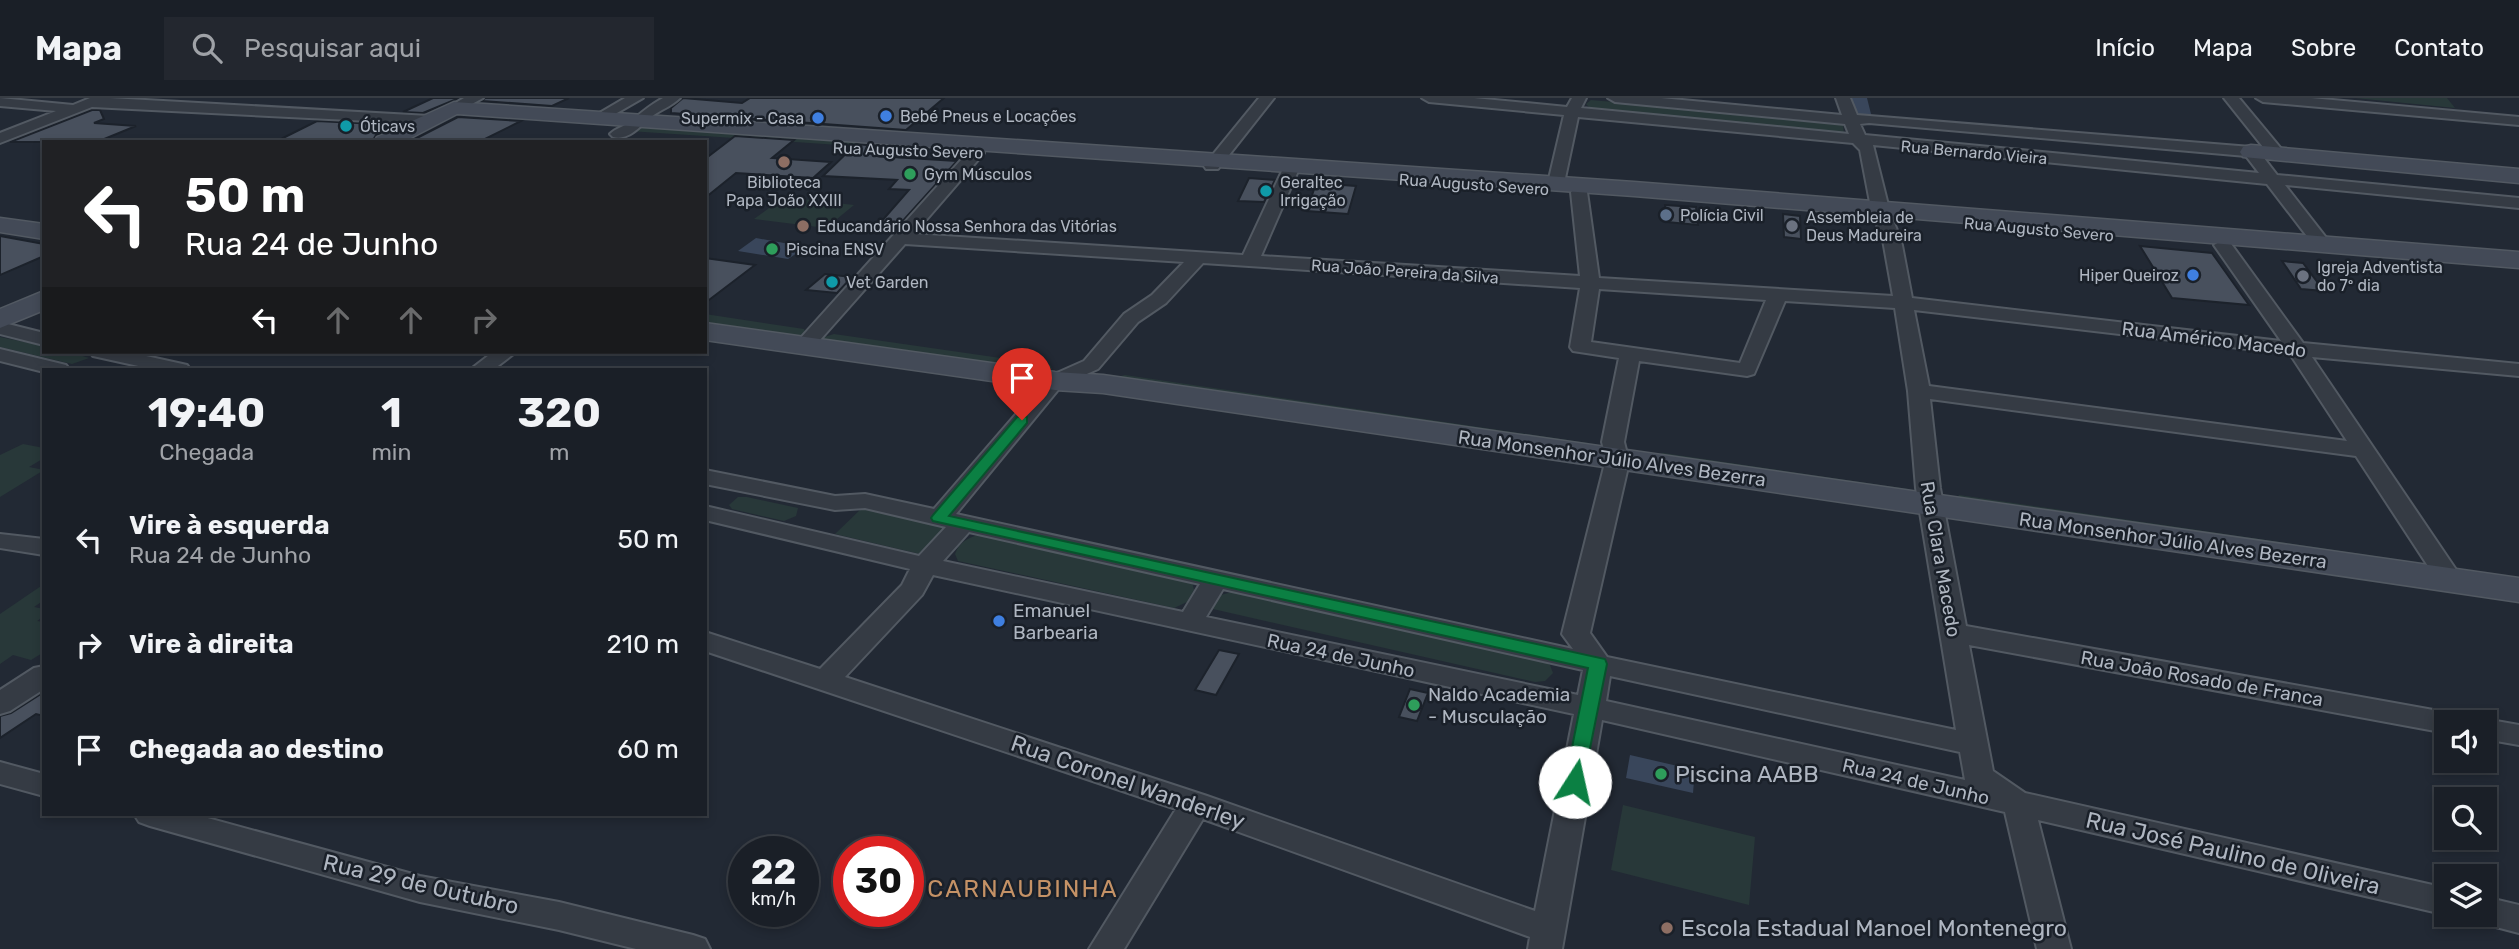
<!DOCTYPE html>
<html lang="pt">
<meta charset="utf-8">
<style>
:root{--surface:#1a1f27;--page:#23272f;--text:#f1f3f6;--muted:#9fa2a7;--line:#383d44}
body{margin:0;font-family:Rubik,sans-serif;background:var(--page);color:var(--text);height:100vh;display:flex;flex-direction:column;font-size:26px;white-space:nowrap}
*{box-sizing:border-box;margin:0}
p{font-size:23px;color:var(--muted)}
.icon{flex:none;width:38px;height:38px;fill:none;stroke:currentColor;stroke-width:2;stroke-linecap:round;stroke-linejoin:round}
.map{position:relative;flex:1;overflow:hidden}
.sheet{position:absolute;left:42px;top:270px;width:665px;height:448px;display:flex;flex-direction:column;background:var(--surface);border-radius:0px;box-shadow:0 4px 10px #0003,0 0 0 2px var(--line)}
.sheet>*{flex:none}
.banner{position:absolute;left:42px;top:42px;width:665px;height:214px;border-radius:0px;box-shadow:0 4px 10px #0003,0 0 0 2px var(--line);background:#202124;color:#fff;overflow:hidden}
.buttons{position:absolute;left:2434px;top:612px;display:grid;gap:14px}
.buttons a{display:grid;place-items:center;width:63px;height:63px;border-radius:0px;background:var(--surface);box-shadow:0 4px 10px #0003,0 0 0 2px var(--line);font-size:35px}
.speed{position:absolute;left:728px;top:738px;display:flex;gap:14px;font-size:35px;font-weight:700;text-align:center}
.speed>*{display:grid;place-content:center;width:91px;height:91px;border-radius:50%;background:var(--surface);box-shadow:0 4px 10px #0003,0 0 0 2px var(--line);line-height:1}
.speed small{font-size:18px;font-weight:400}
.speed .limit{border:10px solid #d22;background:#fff;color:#111}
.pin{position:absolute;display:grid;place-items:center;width:60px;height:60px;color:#fff;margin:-72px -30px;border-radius:50% 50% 50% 0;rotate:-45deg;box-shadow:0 0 7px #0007}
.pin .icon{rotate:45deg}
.me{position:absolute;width:77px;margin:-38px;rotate:10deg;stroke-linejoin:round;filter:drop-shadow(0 0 5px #0008)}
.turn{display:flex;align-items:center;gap:24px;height:147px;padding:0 28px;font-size:32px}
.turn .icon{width:91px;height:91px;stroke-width:2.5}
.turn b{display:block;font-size:49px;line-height:60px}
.lanes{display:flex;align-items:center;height:66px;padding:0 28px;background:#0003;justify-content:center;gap:35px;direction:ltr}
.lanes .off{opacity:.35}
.eta{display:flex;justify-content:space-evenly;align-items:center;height:119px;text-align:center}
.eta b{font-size:42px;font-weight:700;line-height:49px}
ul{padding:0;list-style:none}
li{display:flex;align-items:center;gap:21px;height:105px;padding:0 28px}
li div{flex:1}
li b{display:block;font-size:26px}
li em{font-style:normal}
header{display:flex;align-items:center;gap:42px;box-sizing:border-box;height:98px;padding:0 35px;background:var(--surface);border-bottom:2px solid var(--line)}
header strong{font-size:33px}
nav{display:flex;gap:38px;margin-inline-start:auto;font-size:24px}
.search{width:490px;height:63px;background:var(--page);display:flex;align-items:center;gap:18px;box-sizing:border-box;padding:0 24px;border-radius:0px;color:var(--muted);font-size:26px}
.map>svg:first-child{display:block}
</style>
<header>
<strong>Mapa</strong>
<div class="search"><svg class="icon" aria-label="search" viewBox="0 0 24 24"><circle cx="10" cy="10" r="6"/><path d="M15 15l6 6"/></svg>Pesquisar aqui</div>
<nav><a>Início</a><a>Mapa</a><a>Sobre</a><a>Contato</a></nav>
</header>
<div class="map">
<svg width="2519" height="851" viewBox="0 0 2519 851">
<rect width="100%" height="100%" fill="#222934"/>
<!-- green -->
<path fill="#283839" d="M2355,0H2447L2455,10Z
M1591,2L1839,24L1843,26L1844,36L1591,11L1586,6Z
M640,28L864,43L854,48L629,33Z
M784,99L854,107L826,130L754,121Z
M705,216L804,231L805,234L798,240L705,227Z
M834,236L1050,267L1052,271L1046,275L823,243L824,239Z
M0,239L44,248V254H70L89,260L72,266L0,249Z
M1125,277L1588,345L1594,349L1117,279Z
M23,346L44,350V360L29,369L44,372L0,399V357Z
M1663,355L1908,391L1914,394L1659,357Z
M1959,397L2422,465L2425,467L1956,402Z
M738,399H747L798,410L796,418L784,423L732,411L729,407Z
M862,410L945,430L920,456L835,436Z
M978,437L1192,484L1194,492L1187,504L1174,510L958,463L955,456C959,445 967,440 978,437Z
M44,486V502L34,509L44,511V518L37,523L44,524V554L31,562L13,557L0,566V516Z
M1232,494L1542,562L1550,567L1553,575L1545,583L1535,584L1213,511L1217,498Z
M1623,707L1755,739L1749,807L1611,772Z"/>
<!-- water -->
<path fill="#39465b" d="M756,140L806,149L788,161L738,153Z
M1630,657L1695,672L1693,695L1626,680Z"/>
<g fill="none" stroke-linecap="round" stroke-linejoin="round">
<!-- river -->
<path fill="#39465b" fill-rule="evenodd" d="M1845,0H1867L1871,16L1867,21H1851Z"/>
</g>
<!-- building -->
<path fill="#48505d" stroke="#1c222b" stroke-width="2" d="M433,0H459L423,15L403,14Z
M485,0H569L552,8L482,3Z
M683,0L742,5L750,0H944L906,32L671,15V10Z
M92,12H100L104,21L94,25L136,28L97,44H10Z
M458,19L521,23L479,44H409Z
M317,23L397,27L376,37L372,44L281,41Z
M735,38L794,42L772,60L831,64L813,80L736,75L705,100V61Z
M856,46L887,49L875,58L957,63L900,126L880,125L909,92L889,91L897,82L823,78Z
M1249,80L1275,82L1264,104L1238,103Z
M1316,85L1356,88L1348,116L1307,113Z
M1665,107L1696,109L1698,127L1667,124Z
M1783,116L1800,118L1801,141L1784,139Z
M0,138L44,146V158L0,177Z
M2140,148L2212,155L2249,207L2172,200Z
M705,160L755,167L705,205Z
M2282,163L2303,165L2324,193L2301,191Z
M825,176L852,179L837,195L806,192Z
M1219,552L1239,556L1216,597L1195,592Z
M1410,591L1428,595L1417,623L1399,619Z
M44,594V618L36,616L0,640V618L11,615Z"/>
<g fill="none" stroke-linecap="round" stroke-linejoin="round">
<defs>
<path id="street" d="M0,0L73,7L90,0H110L429,18L436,22L429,26L92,9L0,45V35L56,13L0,8Z
M464,0H483L459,13H449L447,10Z
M625,0H643L603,23L598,24L591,20Z
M663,0H680C672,8 660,12 651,19C640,28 629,43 613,39L610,36C616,30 623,29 630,24C641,15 650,7 663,0Z
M1259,0H1274L1218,71H1206L1204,68L1206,65Z
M1422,0H1474L1567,9L1572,0H1586L1581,10L1849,36L1845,26L1615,4L1608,0H1661L1842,17L1836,0H1850L1857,17L2251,49L2257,51L2277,77L2519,100V110L2285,87L2331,146L2322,151L2316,150L2267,86L1873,47L1890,115L1901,142L1912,200L2281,243L2214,147L2223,142L2229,143L2303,245L2519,266V278L2312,259L2463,482L2459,488L2450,490L2441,488L2356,358L1930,301L1940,390L1966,528L2450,615L2460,618L2464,625H2446V635L1969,547L1993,673L2025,695L2446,790L2447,817L2038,722L2071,851H2037L2005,714L1602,622L1562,851H1528L1530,839L1203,721L1124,851H1089L1176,711L705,553V534L820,571L902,487L910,471L705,422V408L919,458L946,429L865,410L835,412L705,386V372L835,398L865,396L934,411L1048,279L1084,263L1124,216L1152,197L1184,164L905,146L812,251H798L795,247L798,243L970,52L976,50L984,55L914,136L1243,157L1282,73L1290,68L1298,73L1261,158L1580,178L1571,94L1579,89L1587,94L1599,180L1893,198L1883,142L1872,115L1860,52L1853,45L1578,19L1564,85L1556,90L1548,85L1564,17L1429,4ZM1869,25L2246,58L2259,75L1865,37L1860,26ZM1203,165L1580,190L1570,249L1573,253L1619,260L1602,344L1606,360L1603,373L1562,536L1573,551L956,416L1062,287L1098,271L1138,224L1166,205ZM1599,191L1766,202L1740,265L1591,244ZM1785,203L1895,210L1908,293L1916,390L1956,632L1607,559L1590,535L1627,373L1628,360L1624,344L1639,263L1747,278L1754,276ZM1914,212L2290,256L2347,343L1929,288ZM969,434L1200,486L1183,514L943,463ZM933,477L1574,616L1535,813L1207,698L845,579L922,497ZM1223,491L1583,572L1578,597L1206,519ZM1610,578L1960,654L1965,682L1606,603Z
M2224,0H2239L2283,53L2285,56L2283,59H2271Z
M2256,0H2311L2519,19V27L2263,4Z
M0,224L44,235V247L0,236Z
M0,251L66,267L69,271H44V274L0,263Z
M90,254H128L187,267L190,271H152L93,258Z
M493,254H516L494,271H471Z
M0,436L44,441V457L0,450Z
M44,568V591L10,613L0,616V592L34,570Z
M2485,621L2519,627V647L2485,641V625H2474Z
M0,664L44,676V698L0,686Z
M134,716H193L420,778L559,804L693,837L705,841L710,851H636L559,832L420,804L150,728L139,724Z
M2485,799L2519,807V835L2473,823L2470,817H2485Z"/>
<path id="secondary" d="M454,4L1634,84L2519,154V170L1634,98L457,16L403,44H374L377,39Z
M2251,47L2519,71V85L2243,59L2240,54L2243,49Z
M0,120L44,126V141L0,134Z
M44,193V212L0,230V211Z
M705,225L1055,274L1103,277L2519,480V504L1103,295L1055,292L705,242Z"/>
</defs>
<!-- street casing -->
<use href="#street" stroke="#525962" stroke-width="4"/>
<!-- secondary casing -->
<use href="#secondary" stroke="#525962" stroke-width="3"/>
<!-- street -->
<use href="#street" fill="#353b44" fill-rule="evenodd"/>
<!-- secondary -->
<use href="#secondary" fill="#434a57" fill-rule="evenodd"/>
</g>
<!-- route -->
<path fill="#0b8043" stroke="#07532c" stroke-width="2" d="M1022,318L1027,319V325L949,418L1605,561L1607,566L1582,690L1575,692L1568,690L1565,684L1588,570L933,423L931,420L933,417L1017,319Z"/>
<!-- markers -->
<g fill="#3f7fe0" stroke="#1a2029" stroke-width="2.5">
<circle cx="886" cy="18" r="7"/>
<circle cx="818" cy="20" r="7"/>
<circle cx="2193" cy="177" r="7"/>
<circle cx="999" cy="523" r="7"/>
</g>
<g fill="#0f9aa8" stroke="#1a2029" stroke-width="2.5">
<circle cx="346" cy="28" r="7"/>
<circle cx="1266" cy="93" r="7"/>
<circle cx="832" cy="184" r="7"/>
</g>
<g fill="#8d6e63" stroke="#1a2029" stroke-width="2.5">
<circle cx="784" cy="64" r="7"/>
<circle cx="803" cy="128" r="7"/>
<circle cx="1667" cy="830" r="7"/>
</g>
<g fill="#2e9e5b" stroke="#1a2029" stroke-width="2.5">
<circle cx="910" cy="76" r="7"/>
<circle cx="772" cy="151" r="7"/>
<circle cx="1414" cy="607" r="7"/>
<circle cx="1661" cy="676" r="7"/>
</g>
<circle fill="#5c6f8a" stroke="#1a2029" stroke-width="2.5" cx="1666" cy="117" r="7"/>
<g fill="#6b7280" stroke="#1a2029" stroke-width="2.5">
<circle cx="1792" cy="128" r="7"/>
<circle cx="2303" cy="178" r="7"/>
</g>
<g text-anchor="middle" stroke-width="5" stroke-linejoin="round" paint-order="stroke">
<!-- far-poi labels -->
<g font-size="16" fill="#afb6c1" stroke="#1a2029" text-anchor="start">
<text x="900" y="24">Bebé Pneus e Locações</text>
<text x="804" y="26" text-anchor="end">Supermix - Casa</text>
<text x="360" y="34">Óticavs</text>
<text x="924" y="82">Gym Músculos</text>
<text x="784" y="90" text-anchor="middle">Biblioteca<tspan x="784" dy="18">Papa João XXIII</tspan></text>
<text x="1280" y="90">Geraltec<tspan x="1280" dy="18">Irrigação</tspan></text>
<text x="1680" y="123">Polícia Civil</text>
<text x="1806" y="125">Assembleia de<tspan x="1806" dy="18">Deus Madureira</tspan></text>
<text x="817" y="134">Educandário Nossa Senhora das Vitórias</text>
<text x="786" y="157">Piscina ENSV</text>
<text x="2317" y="175">Igreja Adventista<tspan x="2317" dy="18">do 7º dia</tspan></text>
<text x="2179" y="183" text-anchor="end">Hiper Queiroz</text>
<text x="846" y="190">Vet Garden</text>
</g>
<!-- far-street labels -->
<g font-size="16" fill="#afb6c1" stroke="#1a2029">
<text transform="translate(908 52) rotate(2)" y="6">Rua Augusto Severo</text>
<text transform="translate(1974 54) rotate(5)" y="6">Rua Bernardo Vieira</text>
<text transform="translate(1474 86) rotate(4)" y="6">Rua Augusto Severo</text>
<text transform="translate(2039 131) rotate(5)" y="6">Rua Augusto Severo</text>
<text transform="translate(1405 173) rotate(4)" y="6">Rua João Pereira da Silva</text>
</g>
<!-- street labels -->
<g font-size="19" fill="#afb6c1" stroke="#1a2029">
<text transform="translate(2214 241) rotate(7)" y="7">Rua Américo Macedo</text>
<text transform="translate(1612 360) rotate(8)" y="7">Rua Monsenhor Júlio Alves Bezerra</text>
<text transform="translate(2173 442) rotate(8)" y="7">Rua Monsenhor Júlio Alves Bezerra</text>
<text transform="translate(1941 461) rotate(80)" y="7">Rua Clara Macedo</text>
<text transform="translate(1341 557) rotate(12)" y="7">Rua 24 de Junho</text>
<text transform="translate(2202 580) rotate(10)" y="7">Rua João Rosado de Franca</text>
<text transform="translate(1916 683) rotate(13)" y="7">Rua 24 de Junho</text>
</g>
<!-- poi labels -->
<g font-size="19" fill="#afb6c1" stroke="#1a2029" text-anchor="start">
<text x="1013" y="519">Emanuel<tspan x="1013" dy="22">Barbearia</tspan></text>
<text x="1428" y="603">Naldo Academia<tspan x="1428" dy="22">- Musculação</tspan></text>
</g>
<!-- near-poi labels -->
<g font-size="23" fill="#afb6c1" stroke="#1a2029" text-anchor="start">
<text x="1675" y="684">Piscina AABB</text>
<text x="1681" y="838">Escola Estadual Manoel Montenegro</text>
</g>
<!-- near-street labels -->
<g font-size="23" fill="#afb6c1" stroke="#1a2029">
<text transform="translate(1128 684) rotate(19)" y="8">Rua Coronel Wanderley</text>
<text transform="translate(2233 755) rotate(13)" y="8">Rua José Paulino de Oliveira</text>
<text transform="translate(421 786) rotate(13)" y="8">Rua 29 de Outubro</text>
</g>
<!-- near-neighbourhood labels -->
<g font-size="24" letter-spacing="2" fill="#c59266" stroke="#1a2029">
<text x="1023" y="799">CARNAUBINHA</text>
</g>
</g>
</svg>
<div class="buttons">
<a><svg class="icon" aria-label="sound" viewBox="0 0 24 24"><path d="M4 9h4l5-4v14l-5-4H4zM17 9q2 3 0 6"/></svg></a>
<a><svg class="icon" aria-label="search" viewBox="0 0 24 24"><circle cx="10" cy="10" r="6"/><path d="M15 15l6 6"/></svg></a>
<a><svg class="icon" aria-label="layers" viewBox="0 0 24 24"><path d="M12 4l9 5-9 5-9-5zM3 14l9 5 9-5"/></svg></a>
</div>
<div class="speed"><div>22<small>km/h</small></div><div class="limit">30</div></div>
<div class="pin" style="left:1022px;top:322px;background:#d93025"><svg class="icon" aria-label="arrive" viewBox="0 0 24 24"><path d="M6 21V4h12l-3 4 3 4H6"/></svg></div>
<svg class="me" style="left:1575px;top:684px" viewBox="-20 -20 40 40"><circle r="19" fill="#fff"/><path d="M0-13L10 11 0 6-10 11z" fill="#0b8043"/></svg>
<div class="banner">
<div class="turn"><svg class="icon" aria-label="left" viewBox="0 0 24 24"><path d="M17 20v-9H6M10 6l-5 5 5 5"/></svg><div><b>50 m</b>Rua 24 de Junho</div></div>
<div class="lanes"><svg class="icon" aria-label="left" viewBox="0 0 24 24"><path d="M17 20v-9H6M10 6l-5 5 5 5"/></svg><svg class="icon off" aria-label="ahead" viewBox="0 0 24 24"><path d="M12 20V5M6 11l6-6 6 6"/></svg><svg class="icon off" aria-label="ahead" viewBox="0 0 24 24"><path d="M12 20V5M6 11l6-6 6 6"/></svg><svg class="icon off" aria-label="right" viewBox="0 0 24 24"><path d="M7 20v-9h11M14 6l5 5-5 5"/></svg></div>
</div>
<section class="sheet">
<div class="eta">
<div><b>19:40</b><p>Chegada</p></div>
<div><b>1</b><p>min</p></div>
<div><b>320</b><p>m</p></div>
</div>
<ul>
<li><svg class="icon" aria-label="left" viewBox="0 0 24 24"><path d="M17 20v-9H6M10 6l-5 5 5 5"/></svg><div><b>Vire à esquerda</b><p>Rua 24 de Junho</p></div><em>50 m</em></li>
<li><svg class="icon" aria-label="right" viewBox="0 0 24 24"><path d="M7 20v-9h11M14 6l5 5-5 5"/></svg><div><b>Vire à direita</b></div><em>210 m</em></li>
<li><svg class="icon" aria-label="arrive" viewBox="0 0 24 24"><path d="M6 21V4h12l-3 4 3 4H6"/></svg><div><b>Chegada ao destino</b></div><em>60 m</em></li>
</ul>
</section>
</div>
